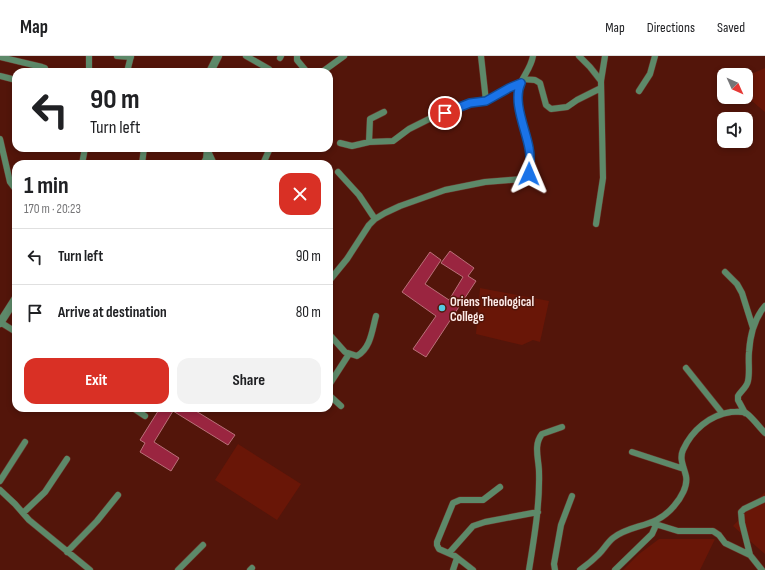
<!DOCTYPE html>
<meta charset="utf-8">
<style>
:root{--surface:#fff;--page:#f2f2f2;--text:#202124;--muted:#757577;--line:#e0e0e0;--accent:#d93025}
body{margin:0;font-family:"Sofia Sans Condensed",sans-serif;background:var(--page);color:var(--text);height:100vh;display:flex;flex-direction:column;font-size:15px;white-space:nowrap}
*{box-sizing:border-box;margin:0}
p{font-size:13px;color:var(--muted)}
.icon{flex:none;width:22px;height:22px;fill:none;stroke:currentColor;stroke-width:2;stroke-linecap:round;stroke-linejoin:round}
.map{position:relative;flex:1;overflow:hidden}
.details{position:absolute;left:12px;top:104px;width:321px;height:252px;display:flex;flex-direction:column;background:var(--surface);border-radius:12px;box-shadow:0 2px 6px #0003}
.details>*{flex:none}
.banner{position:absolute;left:12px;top:12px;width:321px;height:84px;border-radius:12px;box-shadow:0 2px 6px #0003;background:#fff;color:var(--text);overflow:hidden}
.needle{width:26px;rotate:135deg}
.buttons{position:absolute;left:717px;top:12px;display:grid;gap:8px}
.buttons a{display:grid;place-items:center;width:36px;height:36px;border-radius:8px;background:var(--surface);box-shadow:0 2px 6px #0003;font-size:20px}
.pin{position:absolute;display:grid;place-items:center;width:34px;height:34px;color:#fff;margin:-17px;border:2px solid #fff;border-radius:50%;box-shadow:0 1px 4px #0007}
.me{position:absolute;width:44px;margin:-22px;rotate:1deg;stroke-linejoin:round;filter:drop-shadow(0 0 3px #0008)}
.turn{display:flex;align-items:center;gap:14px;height:84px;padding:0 12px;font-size:18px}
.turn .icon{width:52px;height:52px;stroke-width:2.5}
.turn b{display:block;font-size:28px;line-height:34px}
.round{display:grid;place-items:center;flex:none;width:42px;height:42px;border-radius:12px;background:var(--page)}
.headline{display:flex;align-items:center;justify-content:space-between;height:68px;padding:0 12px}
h1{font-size:24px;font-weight:700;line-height:30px}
.action{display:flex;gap:8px;margin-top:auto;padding:8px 12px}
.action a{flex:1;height:46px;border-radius:12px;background:var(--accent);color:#fff;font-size:16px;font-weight:700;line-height:46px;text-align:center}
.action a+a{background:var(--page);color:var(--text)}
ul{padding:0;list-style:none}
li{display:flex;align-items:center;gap:12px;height:56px;padding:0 12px;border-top:1px solid var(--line)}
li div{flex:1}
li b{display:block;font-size:15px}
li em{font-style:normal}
header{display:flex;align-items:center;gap:24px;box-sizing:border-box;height:56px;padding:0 20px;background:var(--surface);border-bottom:1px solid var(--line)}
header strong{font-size:19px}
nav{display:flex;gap:22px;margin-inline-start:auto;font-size:14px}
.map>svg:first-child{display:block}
</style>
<header>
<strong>Map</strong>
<nav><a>Map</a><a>Directions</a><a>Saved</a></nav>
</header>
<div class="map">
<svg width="765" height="514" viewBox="0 0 765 514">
<rect width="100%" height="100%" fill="#53150a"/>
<!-- green -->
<path fill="#691607" d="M765,12V56L746,40V20Z
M480,232L549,245L540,286L533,284L522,289L476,278Z
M238,388L301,428L277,464L215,424Z
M765,436V498L733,470Z
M659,483H715L700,514H623L639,498Z"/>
<!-- building -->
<path fill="#9a2540" stroke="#ba7079" d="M450,195L474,212L468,220L476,225L426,301L413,293L436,260L402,236L430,196L441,204L425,228L449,244L463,221L441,207Z
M160,352H191L235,379L228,389L173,355L154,386L179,402L171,415L140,396L145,387L140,384Z"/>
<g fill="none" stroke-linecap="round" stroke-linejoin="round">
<defs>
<path id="minor" d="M117,0L131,1
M246,0L269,13
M297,0V4L307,16
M481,0L486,45
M579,0L590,11L601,25
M0,1L42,11L45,12L46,16
M280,2L281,0
M89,16V0
M127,16L131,0
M322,16L344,0
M0,20L16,24
M523,23L535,24L540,27L546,49L551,53L567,51L577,44L601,32
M639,35L650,18L655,0
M0,83L10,126L16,134
M369,86L370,63L384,56
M340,87L352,90L369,86L393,85L409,73L429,63L470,47L486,45L509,32L521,27
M208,95L214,108
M82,108L85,92
M142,108L144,92
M263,108L270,92
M338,116L359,139L375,163
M596,168L603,122L601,25L605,0
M725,216L737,228L742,237L753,272
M329,225L347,203L369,169L375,163L385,157L400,150L445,134L485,126L522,123C541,120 524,76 522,64C520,54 516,41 519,31C523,20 531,12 533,0
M0,266L16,276
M329,278L345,296L357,300C371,292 372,274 376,260
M686,312L722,357
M329,329L349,298
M329,339L341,350
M133,352L145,360
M745,357L738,344V340C741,335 747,331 748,325C750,316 748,306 749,296C750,280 754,263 765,250
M632,396L684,413
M0,425L25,386
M0,434L15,448L29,464L90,514
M23,457L45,436L67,403
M652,467L678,475H713L719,479L725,487L750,499L762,514
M67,496L97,465L118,439
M449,497L473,470L485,466L538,456
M750,499L742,467L741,456L744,453L765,443
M178,514L203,489
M250,514L252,512
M453,514L457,502
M473,514L455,500L439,493L437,489V486L453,447L460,444H483L500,431
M529,514C534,482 540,449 539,416C539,404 533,389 542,378L562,371
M555,514L554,508L561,469L572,440
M580,514C587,509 593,504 599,498C604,493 607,487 613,482C632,467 655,473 674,450C681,442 688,430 686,420C684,411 679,403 683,394C692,374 710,359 731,356C736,356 742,355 746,357C753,362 759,371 765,377
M615,514L652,478L656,469"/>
<path id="tertiary" d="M210,16L218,0
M204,108L207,103L208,92
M0,267L16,242"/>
</defs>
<!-- minor casing -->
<use href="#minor" stroke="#6b3329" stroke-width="7"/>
<!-- tertiary casing -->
<use href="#tertiary" stroke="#6b3329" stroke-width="9"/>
<!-- minor -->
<use href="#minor" stroke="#5d8969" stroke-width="6"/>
<!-- tertiary -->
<use href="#tertiary" stroke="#5d8969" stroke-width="8"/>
</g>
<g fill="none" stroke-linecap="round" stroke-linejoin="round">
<defs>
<path id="route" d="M445,57L470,47L486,45L509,32L521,27C512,45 526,74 529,92C531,101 530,110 529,118"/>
</defs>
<!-- route casing -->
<use href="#route" stroke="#114b97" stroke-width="10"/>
<!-- route -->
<use href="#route" stroke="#1a73e8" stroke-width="7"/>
</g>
<!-- markers -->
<circle fill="#55cae0" stroke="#53150a" stroke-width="1.5" cx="442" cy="252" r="4"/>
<g text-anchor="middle" stroke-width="3" stroke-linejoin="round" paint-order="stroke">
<!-- poi labels -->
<g font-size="13" font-weight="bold" fill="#fcebe8" stroke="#53150a" text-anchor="start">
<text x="450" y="250">Oriens Theological<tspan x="450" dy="15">College</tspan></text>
</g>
</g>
</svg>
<div class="buttons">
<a><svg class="needle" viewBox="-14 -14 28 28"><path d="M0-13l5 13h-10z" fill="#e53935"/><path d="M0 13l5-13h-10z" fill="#757577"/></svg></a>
<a><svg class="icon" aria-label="sound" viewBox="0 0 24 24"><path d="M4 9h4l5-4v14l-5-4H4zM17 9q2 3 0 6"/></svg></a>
</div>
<div class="pin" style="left:445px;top:57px;background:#d93025"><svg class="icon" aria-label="arrive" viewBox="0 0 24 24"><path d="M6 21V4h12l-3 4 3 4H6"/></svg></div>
<svg class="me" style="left:529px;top:118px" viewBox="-20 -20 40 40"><path d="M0-17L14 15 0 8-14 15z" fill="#1a73e8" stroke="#fff" stroke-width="4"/></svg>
<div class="banner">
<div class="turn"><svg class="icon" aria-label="left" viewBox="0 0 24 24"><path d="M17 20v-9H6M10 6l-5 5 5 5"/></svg><div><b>90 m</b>Turn left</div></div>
</div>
<section class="details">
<div class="headline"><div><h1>1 min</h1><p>170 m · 20:23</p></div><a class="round" style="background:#d93025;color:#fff"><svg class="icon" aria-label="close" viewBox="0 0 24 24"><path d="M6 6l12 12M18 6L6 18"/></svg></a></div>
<ul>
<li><svg class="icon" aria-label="left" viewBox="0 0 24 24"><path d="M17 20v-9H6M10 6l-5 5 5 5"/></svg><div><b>Turn left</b></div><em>90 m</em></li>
<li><svg class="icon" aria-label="arrive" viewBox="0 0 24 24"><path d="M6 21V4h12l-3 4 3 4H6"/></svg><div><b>Arrive at destination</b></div><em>80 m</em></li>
</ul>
<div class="action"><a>Exit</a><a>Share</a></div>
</section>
</div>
